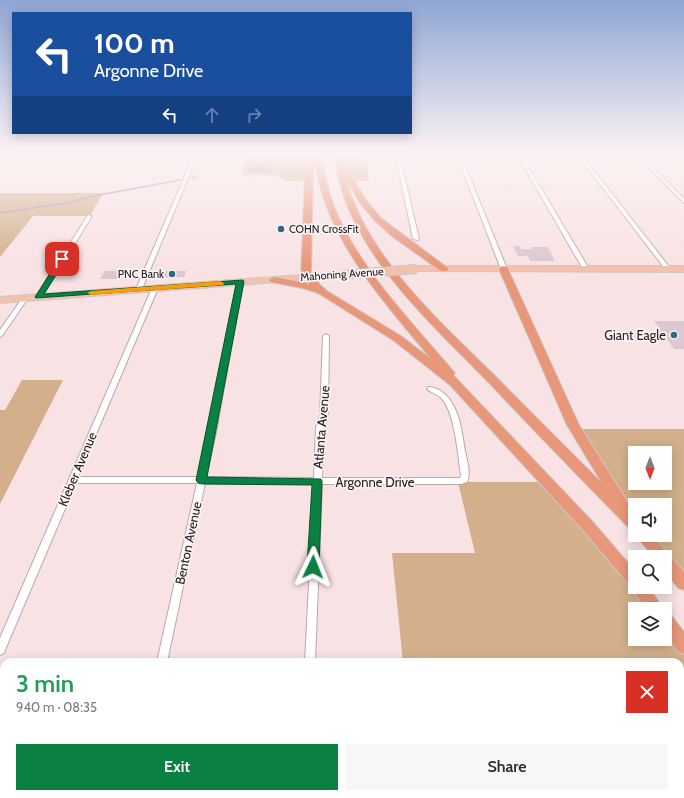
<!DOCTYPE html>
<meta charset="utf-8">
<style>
:root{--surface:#fff;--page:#f7f7f7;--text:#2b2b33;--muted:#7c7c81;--accent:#0b8043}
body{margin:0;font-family:Cabin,sans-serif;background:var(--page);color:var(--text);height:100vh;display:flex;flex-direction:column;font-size:15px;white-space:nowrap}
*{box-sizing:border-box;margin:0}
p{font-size:13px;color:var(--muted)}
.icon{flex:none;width:22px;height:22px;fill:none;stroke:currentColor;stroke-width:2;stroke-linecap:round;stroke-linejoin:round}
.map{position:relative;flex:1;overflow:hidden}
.side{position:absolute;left:0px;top:658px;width:684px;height:140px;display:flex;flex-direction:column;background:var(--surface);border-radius:12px 12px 0 0;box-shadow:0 2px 10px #0003}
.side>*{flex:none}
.guide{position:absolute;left:12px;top:12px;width:400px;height:122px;border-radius:0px;box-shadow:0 2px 10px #0003;background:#1a4fa0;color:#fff;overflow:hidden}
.needle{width:26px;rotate:180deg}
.tools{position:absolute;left:628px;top:446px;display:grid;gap:8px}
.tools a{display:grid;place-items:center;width:44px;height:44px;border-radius:0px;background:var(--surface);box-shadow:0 2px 10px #0003;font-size:20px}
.pin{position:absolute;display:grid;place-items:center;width:34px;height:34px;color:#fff;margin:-17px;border-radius:8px;box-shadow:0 2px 6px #0006}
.me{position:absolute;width:44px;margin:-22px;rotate:2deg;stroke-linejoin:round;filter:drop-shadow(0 0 3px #0008)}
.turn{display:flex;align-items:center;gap:14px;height:84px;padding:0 16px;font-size:18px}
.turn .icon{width:52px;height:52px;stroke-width:2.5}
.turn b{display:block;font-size:28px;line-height:34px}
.lanes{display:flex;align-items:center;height:38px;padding:0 16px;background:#0003;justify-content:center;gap:20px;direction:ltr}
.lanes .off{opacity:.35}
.round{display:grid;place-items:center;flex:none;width:42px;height:42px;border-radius:0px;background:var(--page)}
.head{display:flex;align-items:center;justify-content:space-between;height:68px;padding:0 16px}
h1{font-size:24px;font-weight:600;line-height:30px;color:#1e9e55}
.cta{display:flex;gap:8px;margin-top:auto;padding:8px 16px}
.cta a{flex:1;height:46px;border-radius:0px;background:var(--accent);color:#fff;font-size:16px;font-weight:600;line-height:46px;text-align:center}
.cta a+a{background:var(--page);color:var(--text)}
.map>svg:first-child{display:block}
</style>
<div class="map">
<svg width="684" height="798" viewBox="0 0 684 798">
<rect width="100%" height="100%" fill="#f8e2e4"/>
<!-- forest -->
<path fill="#d3b08b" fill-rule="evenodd" d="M247,153H314L309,181H287L277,175H242Z
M339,153H366L369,181H350L340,164Z
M0,193H103L90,216H33L0,257Z
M22,380H63L0,504V410H5Z
M575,429H684V583L665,557L643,535H665V505H635V525L616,492ZM635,453H665V483H635Z
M458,482H548L635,587L656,609H635V639H665V620L684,646V711H680V662H403L392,553H475Z"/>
<!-- water -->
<path fill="#ab8eb4" d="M256,153L268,155L259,161V163L266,165L272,170V172H248L246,166L255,158Z"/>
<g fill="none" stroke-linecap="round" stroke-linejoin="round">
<!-- stream -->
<path stroke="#ab8eb4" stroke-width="1.5" d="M268,155L273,153
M192,178L197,177
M0,213L67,203L94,196L180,180"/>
</g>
<!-- building -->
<path fill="#dbc8d1" d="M513,246H520L521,249H532L531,247H548L555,261H530L528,256H518Z
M105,271H125L121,279H100Z
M161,271H186L184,277H158Z
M654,321H684V349H674Z"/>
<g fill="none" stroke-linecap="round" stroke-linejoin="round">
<defs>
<path id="minor" d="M395,153H399L419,239L418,240L413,239Z
M456,153H460L507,269L506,270L504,271L501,269Z
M516,153H520L589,269L588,270L586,271L583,269Z
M576,153H580L670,268V270H666Z
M635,153H639L684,199V203Z
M88,215L92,216L42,297L39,299L37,298L36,297Z
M240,280L243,282L216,432L206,477L314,478L316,427L320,416L323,336L326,334L329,336L328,416L324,427L322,478H460L461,475C458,456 455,413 442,399C438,394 431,393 427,389L428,387C432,387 435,388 439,390C459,401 462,432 465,451C467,461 471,473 467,482L461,484H322L315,662H305L314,484L205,483L167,662H157L197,483H76L5,650L4,653L0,655V638L152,288L155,286L158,288L78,477H198L208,432L237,282Z
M25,296L28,298L2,336L0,337V330L23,297Z
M127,794H139L138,798H126Z"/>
<path id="tertiary" d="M184,153H189L194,159V164L142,289L141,290H137L136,289L190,164V159Z"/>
<path id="primary" d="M416,266H684V272L413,271L412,269L413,267Z
M342,272L346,275L345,277L0,303V297Z"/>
<path id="motorway" d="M311,153H320C324,172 328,191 335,209C361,271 410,320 453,371L455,373L453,375L592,521L635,571V587H648L664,609H646L631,587L582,529L450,385L393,340L318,293L302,288L271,282L269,280L274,277L310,284L308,279H303L301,277L305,174ZM315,163C327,241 383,300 431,359L401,336L327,291L319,284L315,274L311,273L313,174Z
M336,153H342L344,170H348L366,200L381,218L449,269L447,271H441L393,237L375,221L360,203L346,180C369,258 434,316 490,371C527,408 564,446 602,483L567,425L499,269L501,267H507L579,425L634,512L635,531L630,529C584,482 538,435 493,387C437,329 359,261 339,180C336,172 336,162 336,153Z
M636,535H652L684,572V590L678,588L665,571V557H653Z
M665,613L671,615L684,632V654L678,652L665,633Z"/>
</defs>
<!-- minor casing -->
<use href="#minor" stroke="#bca8a9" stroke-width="2"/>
<!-- tertiary casing -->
<use href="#tertiary" stroke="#bca8a9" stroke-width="2"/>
<!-- primary casing -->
<use href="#primary" stroke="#cbc9c9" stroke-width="2"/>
<!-- motorway casing -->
<use href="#motorway" stroke="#cbc9c9" stroke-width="2"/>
<!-- minor -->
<use href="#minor" fill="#fff" fill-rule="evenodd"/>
<!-- tertiary -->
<use href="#tertiary" fill="#fff" fill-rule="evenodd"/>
<!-- primary -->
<use href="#primary" fill="#f2c1af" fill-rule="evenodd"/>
<!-- motorway -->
<use href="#motorway" fill="#e99779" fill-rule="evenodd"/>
<defs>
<path id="primary-bridge" d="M342,275L416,269"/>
</defs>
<!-- primary-bridge casing -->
<use href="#primary-bridge" stroke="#cbc9c9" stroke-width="10" stroke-linecap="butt"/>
<!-- primary-bridge -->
<use href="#primary-bridge" stroke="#f2c1af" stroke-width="8"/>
</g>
<!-- sky -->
<linearGradient id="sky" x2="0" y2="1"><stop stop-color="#8fa5d3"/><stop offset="0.58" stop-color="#fcf2f3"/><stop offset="1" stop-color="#fcf2f3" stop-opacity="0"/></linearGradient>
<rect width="684" height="265" fill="url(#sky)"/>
<!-- route -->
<path fill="#0b8043" stroke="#07532c" d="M62,257L66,259L44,294L243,280L244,282L207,477L321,479L322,481L319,567L318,570L313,572L309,570L307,567L312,485L202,484L198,483L196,480L236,284L36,298L35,297L59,259Z"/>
<!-- slow -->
<path fill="#f59e0b" d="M220,281L224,283L223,285L91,295L87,293L91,291Z"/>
<!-- markers -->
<g fill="#336683" stroke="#fcf3f4" stroke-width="1.5">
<circle cx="281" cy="229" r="4"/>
<circle cx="172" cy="274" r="4"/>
<circle cx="674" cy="335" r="4"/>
</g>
<g text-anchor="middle" stroke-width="3.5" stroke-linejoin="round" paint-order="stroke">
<!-- far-poi labels -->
<g font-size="11" fill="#272020" stroke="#fcf3f4" text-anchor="start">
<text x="289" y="233">COHN CrossFit</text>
<text x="164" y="278" text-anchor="end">PNC Bank</text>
</g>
<!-- far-street labels -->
<g font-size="11" fill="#272020" stroke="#fcf3f4">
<text transform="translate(342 274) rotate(-4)" y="4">Mahoning Avenue</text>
</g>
<!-- poi labels -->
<g font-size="13" fill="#272020" stroke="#fcf3f4" text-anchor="end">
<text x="666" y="340">Giant Eagle</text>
</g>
<!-- street labels -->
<g font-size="13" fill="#272020" stroke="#fcf3f4">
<text transform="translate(321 427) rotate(-85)" y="5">Atlanta Avenue</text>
<text transform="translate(77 469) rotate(-67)" y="5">Kleber Avenue</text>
<text x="375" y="487">Argonne Drive</text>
<text transform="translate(188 543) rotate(-78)" y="5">Benton Avenue</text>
</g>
</g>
</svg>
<div class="tools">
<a><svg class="needle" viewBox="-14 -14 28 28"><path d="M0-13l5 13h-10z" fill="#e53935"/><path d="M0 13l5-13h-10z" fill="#7c7c81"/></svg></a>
<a><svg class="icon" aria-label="sound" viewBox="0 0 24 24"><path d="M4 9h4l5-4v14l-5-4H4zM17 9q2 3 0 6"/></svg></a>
<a><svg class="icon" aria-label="search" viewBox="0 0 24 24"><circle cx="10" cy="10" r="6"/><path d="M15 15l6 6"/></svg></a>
<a><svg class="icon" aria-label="layers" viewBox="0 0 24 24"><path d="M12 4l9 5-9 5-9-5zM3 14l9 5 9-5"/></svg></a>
</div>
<div class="pin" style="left:62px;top:259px;background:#d93025"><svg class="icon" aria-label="arrive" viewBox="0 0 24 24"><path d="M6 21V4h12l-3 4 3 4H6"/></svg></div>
<svg class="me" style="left:313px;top:567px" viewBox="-20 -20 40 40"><path d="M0-17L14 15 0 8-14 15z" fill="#0b8043" stroke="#fff" stroke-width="4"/></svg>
<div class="guide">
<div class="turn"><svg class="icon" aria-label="left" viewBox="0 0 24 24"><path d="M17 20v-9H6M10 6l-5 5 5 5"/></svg><div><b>100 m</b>Argonne Drive</div></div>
<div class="lanes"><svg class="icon" aria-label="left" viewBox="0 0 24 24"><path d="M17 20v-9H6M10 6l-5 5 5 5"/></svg><svg class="icon off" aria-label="ahead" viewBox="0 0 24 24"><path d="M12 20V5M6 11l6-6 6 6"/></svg><svg class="icon off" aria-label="right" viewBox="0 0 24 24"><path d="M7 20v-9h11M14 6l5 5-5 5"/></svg></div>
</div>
<section class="side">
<div class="head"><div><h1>3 min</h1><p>940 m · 08:35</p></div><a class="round" style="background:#d93025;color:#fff"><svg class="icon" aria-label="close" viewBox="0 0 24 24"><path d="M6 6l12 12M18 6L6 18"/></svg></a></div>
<div class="cta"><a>Exit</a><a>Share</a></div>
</section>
</div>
